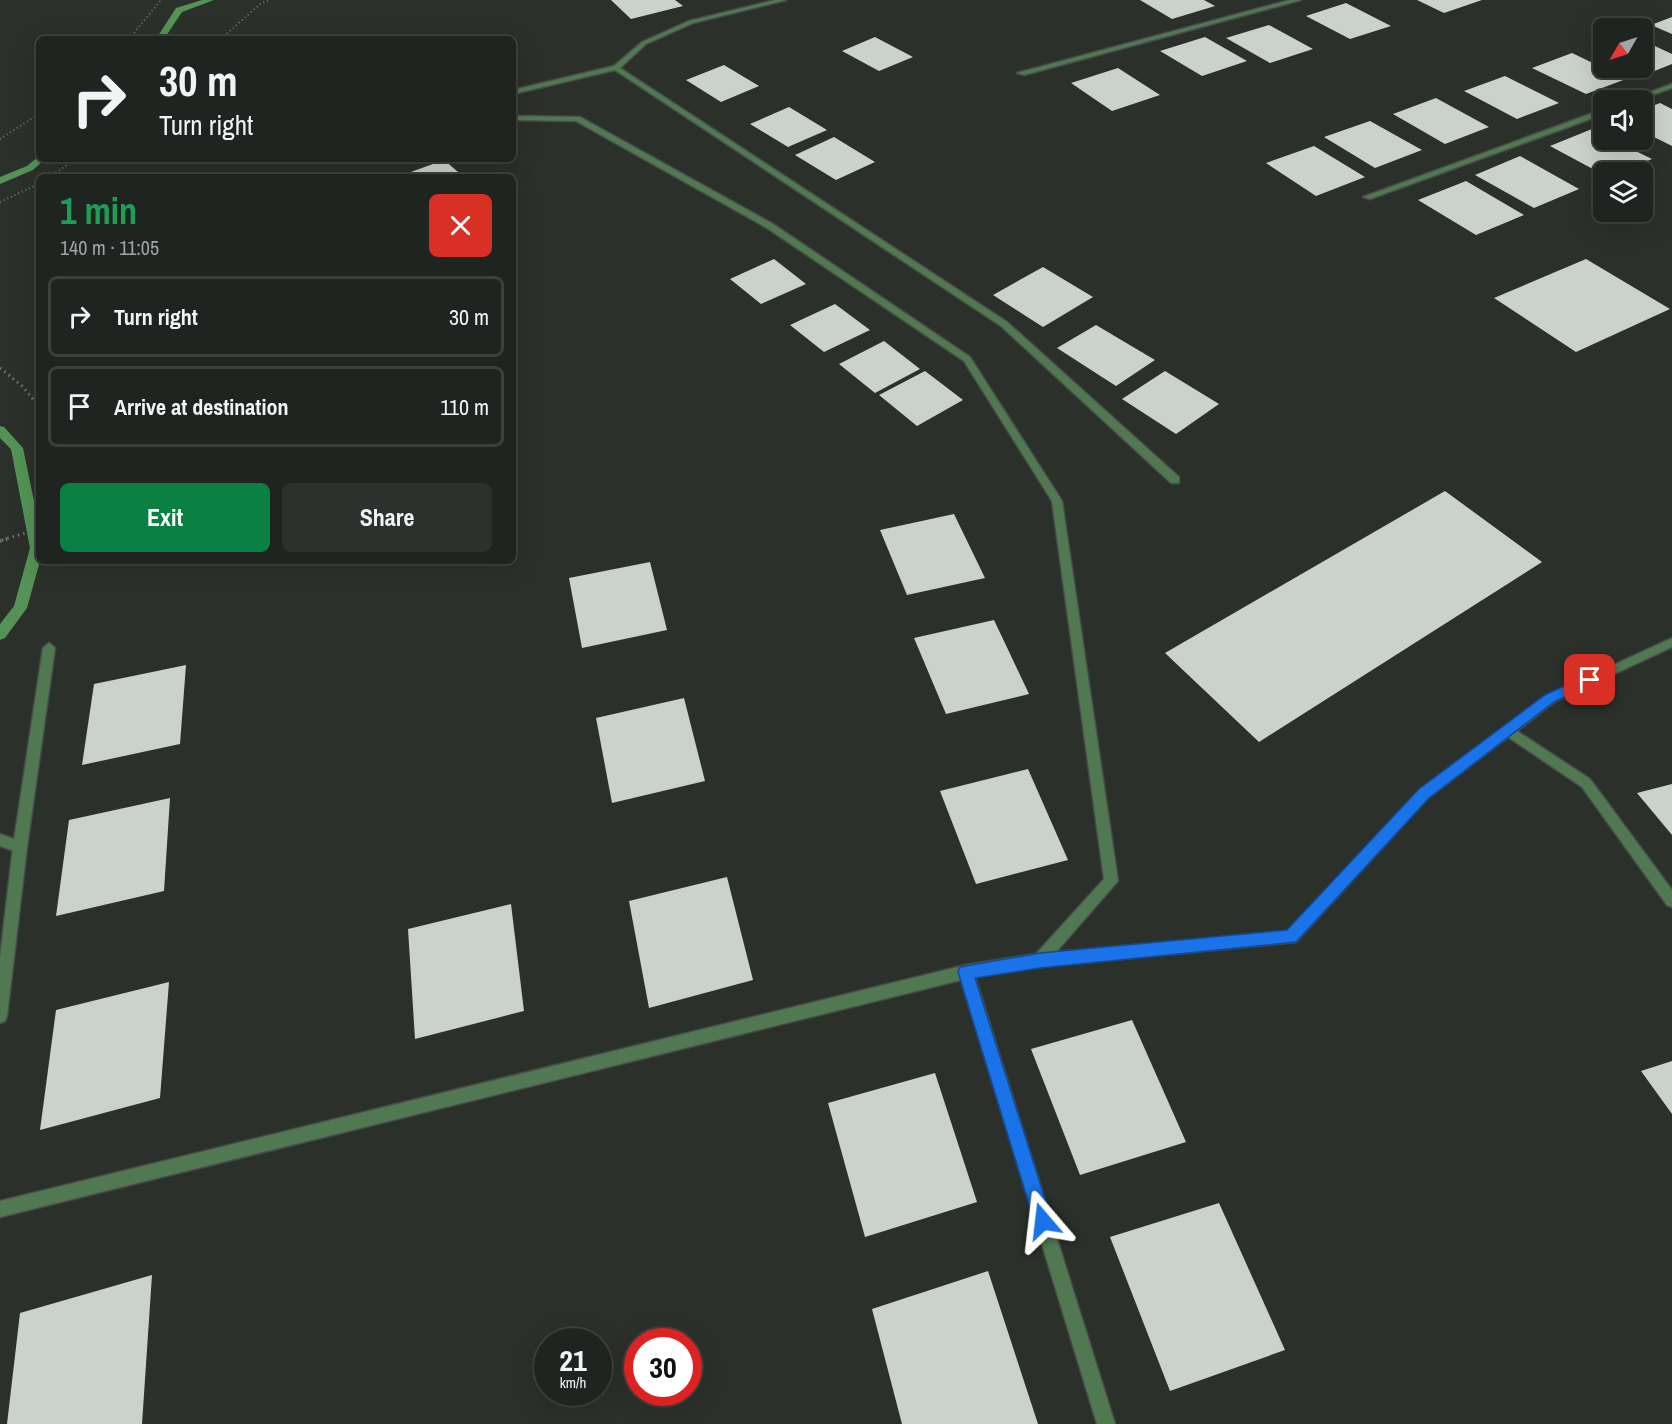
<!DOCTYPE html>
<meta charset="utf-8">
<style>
:root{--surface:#202420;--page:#2d302d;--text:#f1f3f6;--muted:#a2a4a5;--line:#3d413e;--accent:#0b8043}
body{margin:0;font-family:"Archivo Narrow",sans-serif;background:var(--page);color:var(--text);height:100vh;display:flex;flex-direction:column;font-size:22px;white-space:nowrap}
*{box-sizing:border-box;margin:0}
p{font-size:20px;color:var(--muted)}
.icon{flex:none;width:33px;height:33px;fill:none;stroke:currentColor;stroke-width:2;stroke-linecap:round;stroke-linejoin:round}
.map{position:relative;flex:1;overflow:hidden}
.details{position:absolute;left:36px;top:174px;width:480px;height:390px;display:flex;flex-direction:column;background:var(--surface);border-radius:9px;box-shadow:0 6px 24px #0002,0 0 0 2px var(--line)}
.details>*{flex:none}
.hud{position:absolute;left:36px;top:36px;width:480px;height:126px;border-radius:9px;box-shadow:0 6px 24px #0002,0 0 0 2px var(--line);background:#202420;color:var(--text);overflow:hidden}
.needle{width:39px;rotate:231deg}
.buttons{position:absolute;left:1593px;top:18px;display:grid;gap:12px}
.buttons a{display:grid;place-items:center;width:60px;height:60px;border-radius:9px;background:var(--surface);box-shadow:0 6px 24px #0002,0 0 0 2px var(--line);font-size:30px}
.speed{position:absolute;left:534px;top:1328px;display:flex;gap:12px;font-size:30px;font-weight:700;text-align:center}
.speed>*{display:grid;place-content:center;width:78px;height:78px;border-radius:50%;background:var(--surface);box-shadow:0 6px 24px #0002,0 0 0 2px var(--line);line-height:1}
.speed small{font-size:15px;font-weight:400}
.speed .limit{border:9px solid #d22;background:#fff;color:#111}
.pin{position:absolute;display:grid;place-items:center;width:51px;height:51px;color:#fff;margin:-26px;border-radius:12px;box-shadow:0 3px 9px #0006}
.me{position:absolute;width:66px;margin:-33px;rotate:343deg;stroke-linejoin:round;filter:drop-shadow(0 0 4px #0008)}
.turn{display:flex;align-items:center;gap:21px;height:126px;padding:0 24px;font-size:27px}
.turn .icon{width:78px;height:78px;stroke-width:2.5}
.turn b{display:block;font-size:42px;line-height:51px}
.round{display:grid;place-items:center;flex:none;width:63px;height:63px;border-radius:9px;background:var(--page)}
.headline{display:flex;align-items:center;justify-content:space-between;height:102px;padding:0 24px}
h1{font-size:36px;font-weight:700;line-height:45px;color:#1e9e55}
.primary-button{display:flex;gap:12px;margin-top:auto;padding:12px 24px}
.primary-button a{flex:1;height:69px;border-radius:9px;background:var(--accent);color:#fff;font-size:24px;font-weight:700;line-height:69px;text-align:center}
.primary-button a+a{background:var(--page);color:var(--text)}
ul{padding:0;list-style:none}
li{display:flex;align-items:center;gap:18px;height:81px;margin:0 12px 9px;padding:0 12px;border:3px solid var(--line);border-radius:9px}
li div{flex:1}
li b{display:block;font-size:22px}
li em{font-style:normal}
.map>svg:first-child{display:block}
</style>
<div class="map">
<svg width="1672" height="1424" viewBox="0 0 1672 1424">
<rect width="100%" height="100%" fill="#2b302b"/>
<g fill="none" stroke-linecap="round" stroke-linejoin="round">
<!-- stream -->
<path fill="#549255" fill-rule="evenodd" d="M202,0H214L182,12L164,39H156L176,8Z
M39,156V159H45L33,170L0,184V177L27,166Z
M0,426L4,427L23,448L39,525L40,561L27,608L5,638L0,640V624L14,606L30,548L11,449L0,438Z"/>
</g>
<!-- building -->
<path fill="#cbd1cb" d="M611,0H675L683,6L631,19Z
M1140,0H1204L1215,6L1172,19Z
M1417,0H1482L1444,13Z
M1346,3L1391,26L1350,39L1306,16Z
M1672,17V34L1651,25Z
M1269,25L1313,49L1270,63L1226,38Z
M875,37L913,57L879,71L842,51Z
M1205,37L1247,61L1202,76L1160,51Z
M1642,40L1672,54V64L1647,74L1633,68H1642Z
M1572,53L1626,79L1586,94L1532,68Z
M724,65L759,86L721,102L686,80Z
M1118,68L1160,95L1112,111L1071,83Z
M1505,76L1559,103L1517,119L1464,91Z
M1436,98L1489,127L1445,144L1393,114Z
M1660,103L1672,109V146L1642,131V110Z
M789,107L827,130L788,147L750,124Z
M1370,121L1422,150L1375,168L1324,137Z
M1592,129L1604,135V140H1613L1652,159L1621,172H1604V175L1550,146Z
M834,137L875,162L836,180L795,155Z
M1314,146L1365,177L1316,196L1266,163Z
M1520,156L1579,189L1534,208L1475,175Z
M444,160L464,177H397Z
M1466,181L1524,215L1476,235L1418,200Z
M774,259L806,284L761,304L730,279Z
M1586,259L1670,309L1576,352L1494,298Z
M1043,267L1093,297L1043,327L993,295Z
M835,304L870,330L824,352L790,325Z
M1096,325L1155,360L1116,386L1057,348Z
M884,341L920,369L875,393L839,364Z
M925,371L963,400L917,426L879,395Z
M1165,371L1219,404L1176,434L1122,399Z
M1445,491L1542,562L1259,742L1165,653Z
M954,514L985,578L907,595L880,530Z
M650,562L667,630L582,648L569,578Z
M994,620L1029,694L946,714L914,638Z
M186,665L180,744L82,765L94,684Z
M684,698L705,781L612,803L596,718Z
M1028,769L1068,860L976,884L940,791Z
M1672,784V835L1637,793Z
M170,798L164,891L56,916L69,820Z
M727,877L753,980L649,1008L629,901Z
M511,904L524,1011L415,1039L408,929Z
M169,982L160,1098L40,1130L56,1010Z
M1132,1020L1186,1142L1080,1175L1031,1049Z
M1672,1061V1114L1641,1071Z
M935,1073L977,1202L865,1237L828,1103Z
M1219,1203L1285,1350L1170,1391L1110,1237Z
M988,1271L1038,1424H902L872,1309Z
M152,1275L142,1424H7L20,1313Z"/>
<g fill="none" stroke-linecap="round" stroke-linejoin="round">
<defs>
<path id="lane" d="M0,834L25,843L27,847L25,851L20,853L0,846Z"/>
<path id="street" d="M775,0H786L693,23L646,44L620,68L1007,322L1179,477V483H1171L1001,326L615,70L513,94V90L614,66L642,42L689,21Z
M1290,0H1301L1024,75L1017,73Z
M1672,84V88L1638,100H1628Z
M1604,109V114L1370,199L1363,197Z
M513,116L580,117L773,224L970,357L1062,501L1118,881L1056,952L1288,931L1420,790L1546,696L1672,638V647L1554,702L1517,731L1590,779L1672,890V907L1667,905L1582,787L1508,737L1428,798L1296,942L1040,967L975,977L1115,1424H1097L961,980L0,1217V1201L966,965L1036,954L1104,879L1052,501L964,361L767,228L576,121L513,120Z
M49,643L55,648L27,847L7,1016L5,1021L0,1023V957L13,847L43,648Z"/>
</defs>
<!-- lane casing -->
<use href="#lane" stroke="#484c48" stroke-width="3"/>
<!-- street casing -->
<use href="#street" stroke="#484c48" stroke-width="3"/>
<!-- path-far2 -->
<path stroke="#757975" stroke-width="2" stroke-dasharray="1 3" stroke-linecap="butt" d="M129,39L161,0
M221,39L260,4L269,0
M0,139L39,114
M49,177L76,159
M0,202L39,184"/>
<!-- path-far1 -->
<path stroke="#757975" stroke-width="3" stroke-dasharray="1.5 4" stroke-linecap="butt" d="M0,368L22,386L39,406
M2,540L39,529"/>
<!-- path -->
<path stroke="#757975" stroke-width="4" stroke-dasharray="1.5 4.5" stroke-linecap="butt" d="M0,541L7,539"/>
<!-- lane -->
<use href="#lane" fill="#517951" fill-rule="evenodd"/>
<!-- street -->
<use href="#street" fill="#517951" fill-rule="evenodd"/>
</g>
<!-- route -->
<path fill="#1a73e8" stroke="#114b97" stroke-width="1.5" d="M1590,674L1597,680L1595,683L1554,702L1429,798L1296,942L1040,968L975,978L1052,1221L1049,1227L1043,1230L1036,1227L958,972L960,967L1040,953L1287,930L1419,789L1545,695Z"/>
</svg>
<div class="buttons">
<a><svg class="needle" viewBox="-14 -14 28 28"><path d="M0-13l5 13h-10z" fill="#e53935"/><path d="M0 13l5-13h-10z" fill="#a2a4a5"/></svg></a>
<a><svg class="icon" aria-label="sound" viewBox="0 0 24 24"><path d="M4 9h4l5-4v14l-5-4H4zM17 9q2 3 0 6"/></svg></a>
<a><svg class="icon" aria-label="layers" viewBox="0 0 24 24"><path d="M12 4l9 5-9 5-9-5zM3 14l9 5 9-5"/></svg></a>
</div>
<div class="speed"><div>21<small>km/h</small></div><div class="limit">30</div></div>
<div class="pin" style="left:1590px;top:680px;background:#d93025"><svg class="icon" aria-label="arrive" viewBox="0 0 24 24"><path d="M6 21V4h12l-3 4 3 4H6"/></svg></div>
<svg class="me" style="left:1043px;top:1221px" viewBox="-20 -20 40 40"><path d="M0-17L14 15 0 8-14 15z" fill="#1a73e8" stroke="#fff" stroke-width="4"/></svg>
<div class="hud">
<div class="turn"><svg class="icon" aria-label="right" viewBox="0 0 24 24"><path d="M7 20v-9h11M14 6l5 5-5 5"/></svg><div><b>30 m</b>Turn right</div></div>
</div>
<section class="details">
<div class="headline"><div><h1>1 min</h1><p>140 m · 11:05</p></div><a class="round" style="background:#d93025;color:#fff"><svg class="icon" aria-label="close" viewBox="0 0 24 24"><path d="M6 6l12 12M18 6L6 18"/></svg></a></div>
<ul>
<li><svg class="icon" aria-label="right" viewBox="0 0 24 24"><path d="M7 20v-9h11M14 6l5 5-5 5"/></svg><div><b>Turn right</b></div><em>30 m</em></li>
<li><svg class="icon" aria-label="arrive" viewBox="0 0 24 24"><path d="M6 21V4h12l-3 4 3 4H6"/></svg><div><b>Arrive at destination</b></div><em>110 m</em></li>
</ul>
<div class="primary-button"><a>Exit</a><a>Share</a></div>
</section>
</div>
